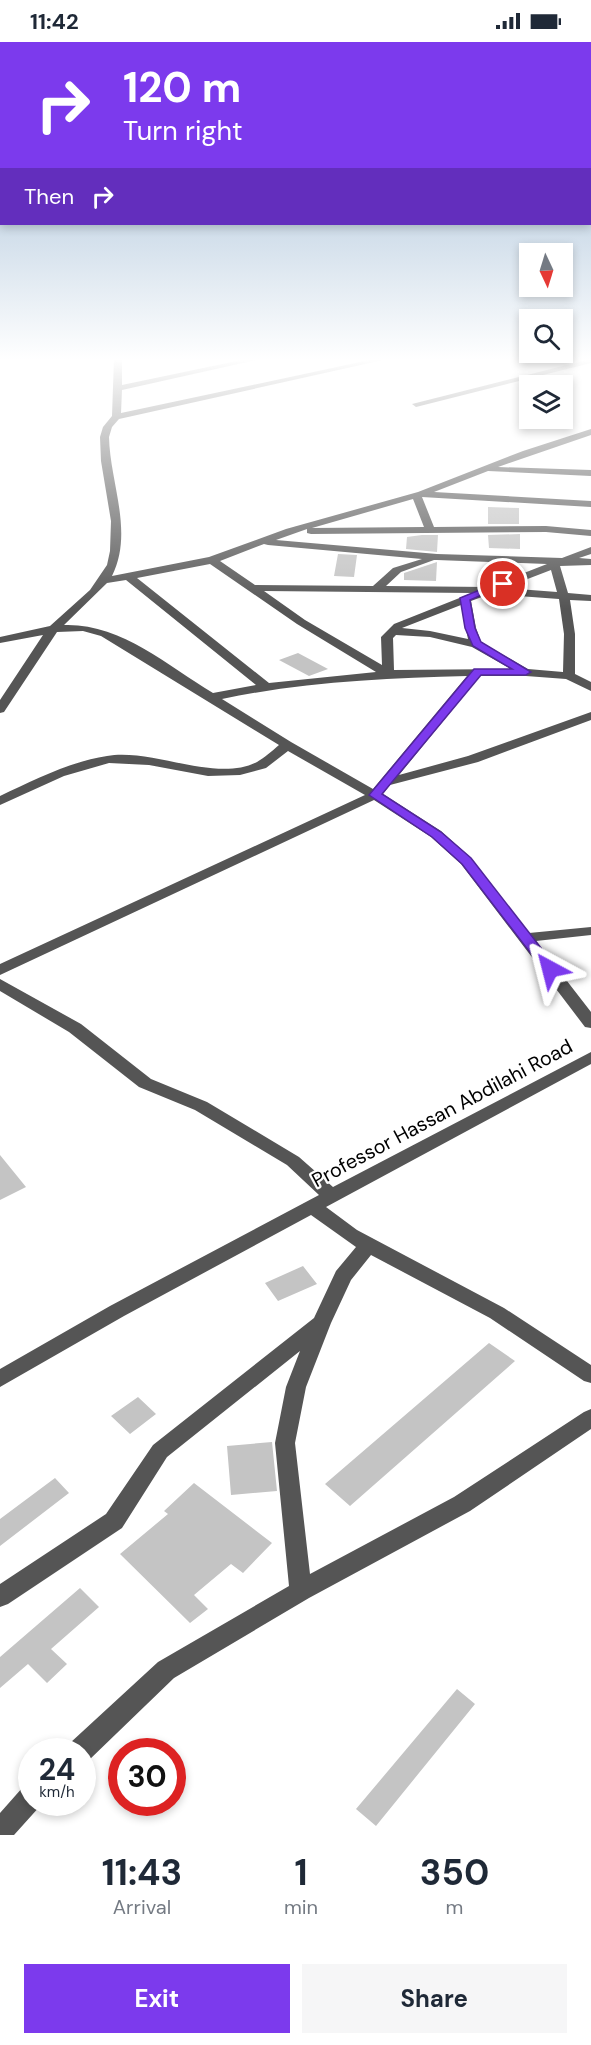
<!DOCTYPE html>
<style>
:root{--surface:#fff;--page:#f6f6f7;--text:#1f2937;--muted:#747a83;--accent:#7c3aed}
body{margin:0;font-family:"DM Sans",sans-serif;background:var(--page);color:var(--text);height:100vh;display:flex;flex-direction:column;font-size:22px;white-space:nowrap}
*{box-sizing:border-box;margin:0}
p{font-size:20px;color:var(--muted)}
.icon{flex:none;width:33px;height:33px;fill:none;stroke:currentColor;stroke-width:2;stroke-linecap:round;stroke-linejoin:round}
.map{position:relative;height:1793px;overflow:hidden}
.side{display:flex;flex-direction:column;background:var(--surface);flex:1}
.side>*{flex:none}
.guide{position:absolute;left:0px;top:0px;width:591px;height:183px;box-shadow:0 3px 9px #0003;background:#7c3aed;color:#fff;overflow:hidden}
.needle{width:39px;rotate:176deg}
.fabs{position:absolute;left:519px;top:201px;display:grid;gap:12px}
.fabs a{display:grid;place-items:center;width:54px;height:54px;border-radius:0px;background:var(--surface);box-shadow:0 3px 9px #0003;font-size:30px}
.speed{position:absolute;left:18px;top:1696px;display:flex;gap:12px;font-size:30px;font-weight:700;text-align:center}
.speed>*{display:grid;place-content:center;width:78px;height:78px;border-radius:50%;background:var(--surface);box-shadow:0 3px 9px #0003;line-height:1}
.speed small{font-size:15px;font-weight:400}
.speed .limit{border:9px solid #d22;background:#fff;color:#111}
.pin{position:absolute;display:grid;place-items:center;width:51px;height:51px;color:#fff;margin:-26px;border:3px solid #fff;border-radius:50%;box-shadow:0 2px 6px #0007}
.me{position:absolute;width:66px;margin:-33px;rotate:322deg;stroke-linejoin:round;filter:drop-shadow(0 0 4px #0008)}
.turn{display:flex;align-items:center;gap:21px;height:126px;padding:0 24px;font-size:27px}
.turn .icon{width:78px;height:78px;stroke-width:2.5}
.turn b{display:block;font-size:42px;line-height:51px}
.then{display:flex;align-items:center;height:57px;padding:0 24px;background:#0003;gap:12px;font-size:22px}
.eta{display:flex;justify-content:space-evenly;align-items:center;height:102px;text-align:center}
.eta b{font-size:36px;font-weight:700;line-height:42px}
.primary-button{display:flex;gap:12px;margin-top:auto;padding:12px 24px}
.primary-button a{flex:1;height:69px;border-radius:0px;background:var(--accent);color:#fff;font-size:24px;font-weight:700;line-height:69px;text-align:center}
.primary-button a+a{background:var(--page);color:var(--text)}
.status{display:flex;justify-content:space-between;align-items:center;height:42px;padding:0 30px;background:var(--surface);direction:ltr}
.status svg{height:16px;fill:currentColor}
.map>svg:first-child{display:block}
</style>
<div class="status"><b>11:42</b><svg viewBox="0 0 49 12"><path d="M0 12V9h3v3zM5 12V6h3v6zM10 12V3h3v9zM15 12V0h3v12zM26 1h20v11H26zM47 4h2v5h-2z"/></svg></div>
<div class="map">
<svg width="591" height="1793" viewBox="0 0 591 1793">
<rect width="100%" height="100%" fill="#fff"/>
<!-- building -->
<path fill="#c4c4c4" d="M488,465L519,466V482H488Z
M520,492V507L489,506L488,493Z
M422,493H438L437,510L406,507L407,495Z
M338,512L357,513L354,535L334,534Z
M437,520L436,539L404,538V531Z
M298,611L328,627L309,634L279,618Z
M0,1113L26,1145L0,1158Z
M303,1224L317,1242L278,1259L265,1241Z
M489,1301L515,1319L350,1464L325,1442Z
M138,1355L156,1372L130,1392L111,1374Z
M272,1400L277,1449L231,1453L227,1404Z
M55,1436L69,1451L0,1504V1477Z
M194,1441L272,1501L243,1531L231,1522L194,1553L208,1567L190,1581L120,1512L168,1472L164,1469Z
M80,1546L99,1565L51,1607L67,1622L47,1641L28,1622L0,1646V1615Z
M457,1647L475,1662L376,1784L356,1767Z"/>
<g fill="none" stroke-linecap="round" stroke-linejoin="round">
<!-- minor -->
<path fill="#555" fill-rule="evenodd" d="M114,316H122V343L251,316H265L122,348L121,371L379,316H392L119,377L112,385L109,395C110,441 134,490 112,534L209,515L286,487L418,450L523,409L591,387V393L498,425L591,428V434L488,429L434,450L591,459V465L422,455L434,485L546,484L591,488V494L546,490L311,492L307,491V487L276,498L437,512L562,516L591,505V512L579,516L591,517V523L560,524L568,551L591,553V559L570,558L575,592V632L591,640V649L566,637L526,634H480L399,733L468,714L591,670V678L478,720L390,743L383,752L441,789L471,816L529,891L591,885V893L536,899L591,970V986L585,985L461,822L431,795L374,758L0,933V922L365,753L288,709L266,726L240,733L208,734L149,723L109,721L64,734L0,763V754C34,738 69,720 107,714C152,706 216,741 257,720C264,716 272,709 279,703L101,594L83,589L57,590L4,670L0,671V658L43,593L0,601V595L50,584L90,548L107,523L110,509L111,479L101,419L100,395L103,385L112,374ZM413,457L424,485L312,486ZM264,502L268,503L422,517L393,526L373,544L255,543L220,519ZM434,518H437L547,522L488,545L386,544L401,530ZM210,522L297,582L376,630L269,641L137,536ZM551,528L557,550L504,546ZM126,538L256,643L213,651C167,623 120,581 64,583L107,541ZM264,549L472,551L394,582L381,595L382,623L305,578ZM490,552L559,557L564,592L563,630L528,627L481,600L476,586L471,559ZM461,563L468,597L430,589L402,586ZM396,593L430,595L472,605L511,627L394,628L393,596ZM467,634L373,747L291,700L222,657C302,640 385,636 467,634Z
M591,317V321L416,365L412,362Z
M0,937L81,982L151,1037L207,1060L299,1115L333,1145L591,1010V1022L326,1165L357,1188L504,1266L591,1323V1341L584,1339L490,1276L371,1213L351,1238L331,1281L306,1345L295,1401L310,1532L454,1455L584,1370L591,1367V1387L470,1469L309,1556L174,1636L88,1719L82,1721V1710H67L70,1701L158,1620L289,1544L275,1401L286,1345L300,1309L167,1415L122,1486L8,1562L0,1565V1542L106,1472L153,1403L314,1276L336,1229L356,1205L311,1173L124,1274L0,1345V1327L110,1264L319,1153L287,1123L195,1068L139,1045L69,990L0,949Z
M32,1742V1761H42L41,1763L14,1793H0V1771L23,1745Z"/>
</g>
<!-- sky -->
<linearGradient id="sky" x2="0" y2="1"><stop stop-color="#8cadcc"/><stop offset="0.56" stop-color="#fff"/><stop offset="1" stop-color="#fff" stop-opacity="0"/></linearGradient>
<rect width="591" height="567" fill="url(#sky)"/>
<!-- route -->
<path fill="#7c3aed" stroke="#51269a" stroke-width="1.5" d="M499,540L508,542L470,558L475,586L481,600L531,630L526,633H481L382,752L441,790L471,816L555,924L557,927L550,932L545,930L462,822L432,795L369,753L474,627H512L473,604L465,586L460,556Z"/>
<g text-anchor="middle" stroke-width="4.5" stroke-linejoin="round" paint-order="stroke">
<!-- street labels -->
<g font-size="20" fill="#000" stroke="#fff">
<text transform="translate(442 1071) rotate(-28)" y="7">Professor Hassan Abdilahi Road</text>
</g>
</g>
</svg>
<div class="fabs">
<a><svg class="needle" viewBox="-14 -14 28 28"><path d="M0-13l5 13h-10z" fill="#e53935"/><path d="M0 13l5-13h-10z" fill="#747a83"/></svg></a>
<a><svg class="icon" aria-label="search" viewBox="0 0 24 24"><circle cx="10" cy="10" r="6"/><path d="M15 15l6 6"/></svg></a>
<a><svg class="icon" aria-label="layers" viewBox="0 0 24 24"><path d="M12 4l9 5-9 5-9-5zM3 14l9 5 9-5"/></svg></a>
</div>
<div class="speed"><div>24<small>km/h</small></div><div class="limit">30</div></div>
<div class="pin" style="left:503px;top:542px;background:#d93025"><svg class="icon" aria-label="arrive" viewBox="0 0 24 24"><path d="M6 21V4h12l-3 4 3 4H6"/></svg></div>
<svg class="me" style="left:550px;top:927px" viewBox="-20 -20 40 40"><path d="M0-17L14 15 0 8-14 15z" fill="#7c3aed" stroke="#fff" stroke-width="4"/></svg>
<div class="guide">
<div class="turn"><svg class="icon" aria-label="right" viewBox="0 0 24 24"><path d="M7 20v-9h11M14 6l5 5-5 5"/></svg><div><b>120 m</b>Turn right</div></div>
<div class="then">Then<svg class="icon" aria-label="right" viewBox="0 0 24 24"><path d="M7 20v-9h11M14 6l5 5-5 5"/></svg></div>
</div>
</div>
<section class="side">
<div class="eta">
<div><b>11:43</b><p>Arrival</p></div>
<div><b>1</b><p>min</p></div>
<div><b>350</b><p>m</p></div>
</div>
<div class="primary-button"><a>Exit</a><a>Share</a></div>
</section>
